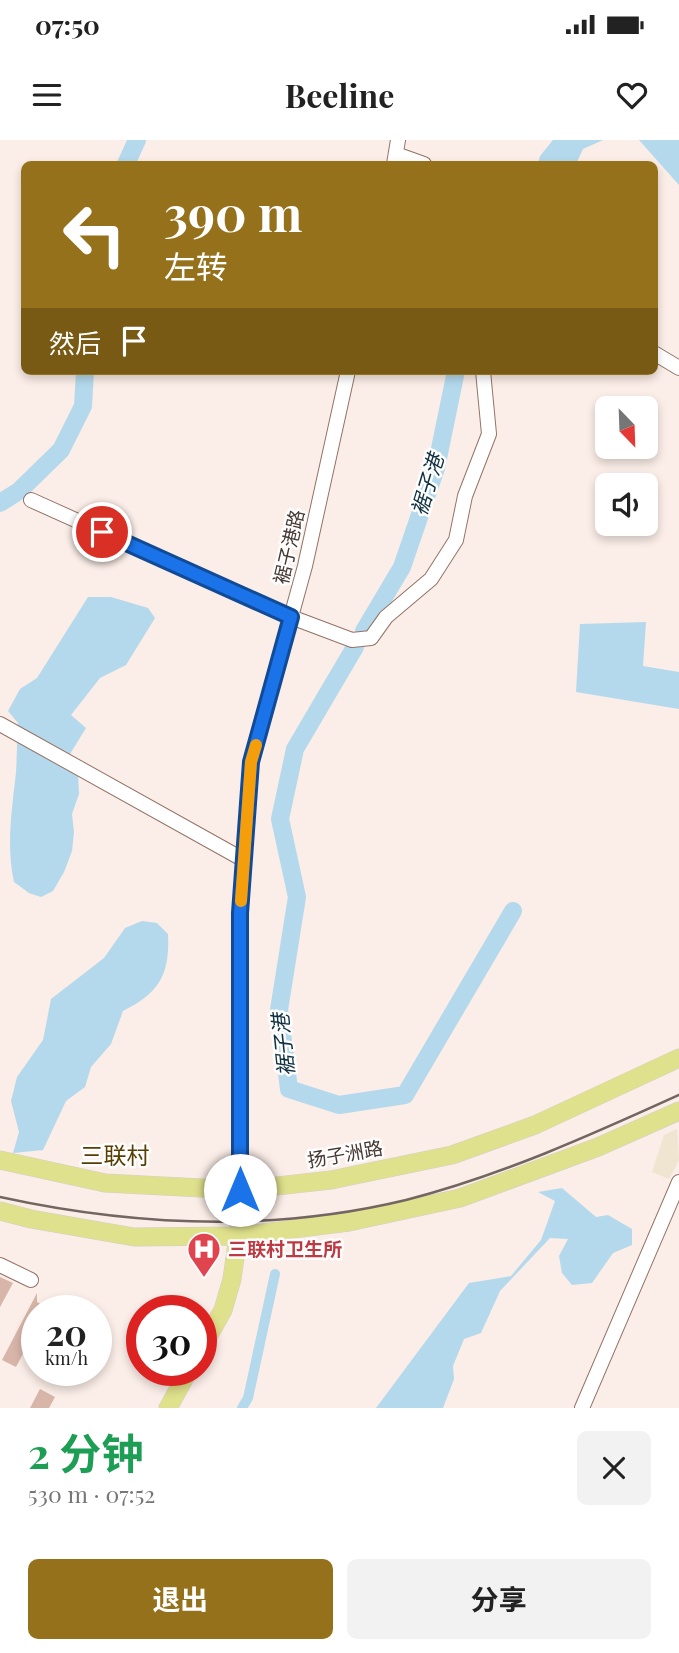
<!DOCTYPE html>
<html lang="zh">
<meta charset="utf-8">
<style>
:root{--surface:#fff;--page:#f2f2f2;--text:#222;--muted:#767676;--accent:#96711b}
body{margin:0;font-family:"Playfair Display","Noto Sans SC",serif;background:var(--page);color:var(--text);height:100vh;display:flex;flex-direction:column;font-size:26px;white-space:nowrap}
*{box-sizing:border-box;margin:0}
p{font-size:23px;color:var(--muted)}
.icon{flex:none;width:38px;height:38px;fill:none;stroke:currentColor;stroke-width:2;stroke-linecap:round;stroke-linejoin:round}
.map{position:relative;height:1268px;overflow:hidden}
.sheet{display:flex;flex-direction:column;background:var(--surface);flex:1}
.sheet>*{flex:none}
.guide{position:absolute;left:21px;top:21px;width:637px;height:214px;border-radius:10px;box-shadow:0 4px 10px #0003;background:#96711b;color:#fff;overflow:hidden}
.needle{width:46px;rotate:157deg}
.tools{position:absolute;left:595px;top:256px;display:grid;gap:14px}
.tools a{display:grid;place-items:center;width:63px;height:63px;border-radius:10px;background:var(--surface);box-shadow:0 4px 10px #0003;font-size:35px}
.speed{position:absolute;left:21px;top:1155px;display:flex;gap:14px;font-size:35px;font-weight:700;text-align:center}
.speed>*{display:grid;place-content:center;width:91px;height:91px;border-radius:50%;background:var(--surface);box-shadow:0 4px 10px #0003;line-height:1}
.speed small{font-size:18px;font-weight:400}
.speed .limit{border:10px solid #d22;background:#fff;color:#111}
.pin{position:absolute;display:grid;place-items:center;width:60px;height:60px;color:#fff;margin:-30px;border:4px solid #fff;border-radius:50%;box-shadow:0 2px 7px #0007}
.me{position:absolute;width:77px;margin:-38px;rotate:0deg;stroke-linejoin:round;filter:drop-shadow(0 0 5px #0008)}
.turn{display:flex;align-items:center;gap:24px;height:147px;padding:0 28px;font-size:32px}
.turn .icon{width:91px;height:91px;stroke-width:2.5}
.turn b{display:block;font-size:49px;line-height:60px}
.then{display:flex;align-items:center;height:66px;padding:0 28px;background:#0003;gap:14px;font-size:26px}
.round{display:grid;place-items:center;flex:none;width:74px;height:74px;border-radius:10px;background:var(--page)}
.summary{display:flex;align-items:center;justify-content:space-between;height:119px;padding:0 28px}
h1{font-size:42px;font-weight:700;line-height:52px;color:#1e9e55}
.button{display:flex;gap:14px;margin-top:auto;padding:14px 28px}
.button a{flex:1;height:80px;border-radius:10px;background:var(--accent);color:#fff;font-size:28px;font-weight:700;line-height:80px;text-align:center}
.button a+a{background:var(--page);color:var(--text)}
.status{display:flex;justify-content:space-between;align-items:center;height:49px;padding:0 35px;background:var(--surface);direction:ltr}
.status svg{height:19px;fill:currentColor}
header{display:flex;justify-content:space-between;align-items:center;height:91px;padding:0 28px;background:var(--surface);font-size:32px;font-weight:700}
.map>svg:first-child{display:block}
</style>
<div class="status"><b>07:50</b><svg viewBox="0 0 49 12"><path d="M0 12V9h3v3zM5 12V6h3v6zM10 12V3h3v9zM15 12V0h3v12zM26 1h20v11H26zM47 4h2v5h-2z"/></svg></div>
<header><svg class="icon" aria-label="menu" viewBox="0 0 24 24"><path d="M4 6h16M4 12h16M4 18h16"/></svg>Beeline<svg class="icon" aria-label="heart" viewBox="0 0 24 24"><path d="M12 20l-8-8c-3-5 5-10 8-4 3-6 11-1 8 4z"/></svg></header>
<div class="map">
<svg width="679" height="1268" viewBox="0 0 679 1268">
<rect width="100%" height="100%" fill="#fbede7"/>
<!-- industrial -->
<path fill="#f0e5d0" d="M677,989L679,1020L669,1039L652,1032L664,995Z"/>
<!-- water -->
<path fill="#b4d9ec" d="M553,0H603L583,9L576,24H538L540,16Z
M639,0H679V45Z
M88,457H111L148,468L155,478L126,525L100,538L71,575L86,588L62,627L78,634L79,654L72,674L74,692L72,711L64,732L53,751L41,757L29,753L14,742C6,706 12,669 16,632C17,616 17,599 18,583L8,571L20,549L37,538Z
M646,482L643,526L679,532V569L576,552L580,484Z
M142,781L157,783L168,794C170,835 159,853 123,871L111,904L91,927L85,947L66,961L43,1010L13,1013L19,992L11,961L17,937L43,900L51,859L104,818L125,788Z
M562,1048L596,1077L608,1075L632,1089V1105L613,1113L592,1143L572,1145L562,1133L559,1116L568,1099L550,1098L500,1151L481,1193L464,1199L453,1226L454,1239L443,1268H376L469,1143L511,1136L541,1100L555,1061L538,1052Z"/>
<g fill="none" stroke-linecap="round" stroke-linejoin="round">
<!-- canal -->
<path stroke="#b4d9ec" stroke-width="10" d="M242,1268L248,1258L275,1134"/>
<!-- river -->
<path stroke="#b4d9ec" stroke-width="18" d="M126,24L137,0
M0,363L19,351L61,310L83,266L85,231
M364,491L402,427L436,328L456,231
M355,507L295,609L280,679L297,757L279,870L289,949L339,965L405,955L513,771"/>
</g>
<!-- building -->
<path fill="#d8b5a9" d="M0,1137L13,1143L0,1167Z
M37,1153V1162L53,1171H37V1187L16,1227L2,1220Z
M40,1249L55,1257L49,1268H30Z"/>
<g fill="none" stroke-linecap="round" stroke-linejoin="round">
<!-- major-tunnel -->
<path stroke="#d7c9c3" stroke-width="18" stroke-dasharray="18 9" stroke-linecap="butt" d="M238,1096L240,1050"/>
<defs>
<path id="minor" d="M396,14L424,24
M394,24L398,0
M654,213L679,228
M31,360L291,477L352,500L371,498L386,477L431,439L456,400L465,356L489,294L483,231
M0,584L244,720
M240,1050V773L251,622L305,426L348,231
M0,1125L31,1140
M582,1268L679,1042"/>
<path id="major" d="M0,1020L105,1043L240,1050L331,1040L452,1015L535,985L679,918
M0,1071L31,1079L134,1097L238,1096L349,1082L460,1058L598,1007L679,971
M201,1209L223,1170L232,1139L238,1096
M168,1268L189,1230"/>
</defs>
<!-- minor casing -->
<use href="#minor" stroke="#927366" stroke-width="16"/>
<!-- major casing -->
<use href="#major" stroke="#d3cfce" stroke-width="19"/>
<!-- minor -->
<use href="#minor" stroke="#fff" stroke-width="14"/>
<!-- major -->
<use href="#major" stroke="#dfe18c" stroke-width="18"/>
<!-- rail -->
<path stroke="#73655f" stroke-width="2.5" d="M0,1057C133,1086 273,1092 406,1060C500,1036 591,995 679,955"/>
</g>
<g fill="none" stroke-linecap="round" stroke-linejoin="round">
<defs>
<path id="route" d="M102,392L291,477L251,622L240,773V1050"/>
</defs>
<!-- route casing -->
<use href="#route" stroke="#114b97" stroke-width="18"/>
<!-- route -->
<use href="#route" stroke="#1a73e8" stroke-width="12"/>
<!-- slow -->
<path stroke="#f59e0b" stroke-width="12" d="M241,761L251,622L256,605"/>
</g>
<!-- icons -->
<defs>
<symbol id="hospital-pin" viewBox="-11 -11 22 30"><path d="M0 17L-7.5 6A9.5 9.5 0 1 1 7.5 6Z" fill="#e0444e" stroke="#fdfdfd"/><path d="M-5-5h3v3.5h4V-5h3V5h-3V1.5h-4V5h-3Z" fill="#fff"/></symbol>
</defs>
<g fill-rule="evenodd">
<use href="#hospital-pin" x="185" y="1090" width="38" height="52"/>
</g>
<g text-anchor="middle" stroke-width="5" stroke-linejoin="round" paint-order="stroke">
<!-- street labels -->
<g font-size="19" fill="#463832" stroke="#fdfdfd">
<text transform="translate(289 407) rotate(-77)" y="7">裾子港路</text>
<text transform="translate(345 1014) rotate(-10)" y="7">扬子洲路</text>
</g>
<!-- health labels -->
<g font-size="19" font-weight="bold" fill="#be3a42" stroke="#fdfdfd" text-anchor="start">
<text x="228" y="1116">三联村卫生所</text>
</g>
<!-- water labels -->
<g font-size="21" font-style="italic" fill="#0f303f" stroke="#fdfdfd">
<text transform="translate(428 345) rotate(-73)" y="7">裾子港</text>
<text transform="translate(284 905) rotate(-96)" y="7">裾子港</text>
</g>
<!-- quarter labels -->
<g font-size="23" fill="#573e00" stroke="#fdfdfd">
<text x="115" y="1024">三联村</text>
</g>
</g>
</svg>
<div class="tools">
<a><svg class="needle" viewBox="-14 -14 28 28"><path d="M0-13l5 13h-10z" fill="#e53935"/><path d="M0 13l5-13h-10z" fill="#767676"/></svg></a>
<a><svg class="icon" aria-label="sound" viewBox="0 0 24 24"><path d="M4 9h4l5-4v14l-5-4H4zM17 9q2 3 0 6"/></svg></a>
</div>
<div class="speed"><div>20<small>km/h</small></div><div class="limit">30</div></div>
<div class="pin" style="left:102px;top:392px;background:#d93025"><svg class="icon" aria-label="arrive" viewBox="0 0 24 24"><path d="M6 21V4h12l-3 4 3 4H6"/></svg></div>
<svg class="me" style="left:240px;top:1050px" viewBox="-20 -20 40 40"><circle r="19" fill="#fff"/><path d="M0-13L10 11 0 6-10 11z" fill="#1a73e8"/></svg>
<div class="guide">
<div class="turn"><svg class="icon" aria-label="left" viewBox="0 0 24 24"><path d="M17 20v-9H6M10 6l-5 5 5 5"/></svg><div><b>390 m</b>左转</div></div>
<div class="then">然后<svg class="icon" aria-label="arrive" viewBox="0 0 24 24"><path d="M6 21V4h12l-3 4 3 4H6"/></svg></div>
</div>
</div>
<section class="sheet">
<div class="summary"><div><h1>2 分钟</h1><p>530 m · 07:52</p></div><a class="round"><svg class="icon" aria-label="close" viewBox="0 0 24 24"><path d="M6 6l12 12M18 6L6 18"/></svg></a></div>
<div class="button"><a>退出</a><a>分享</a></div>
</section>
